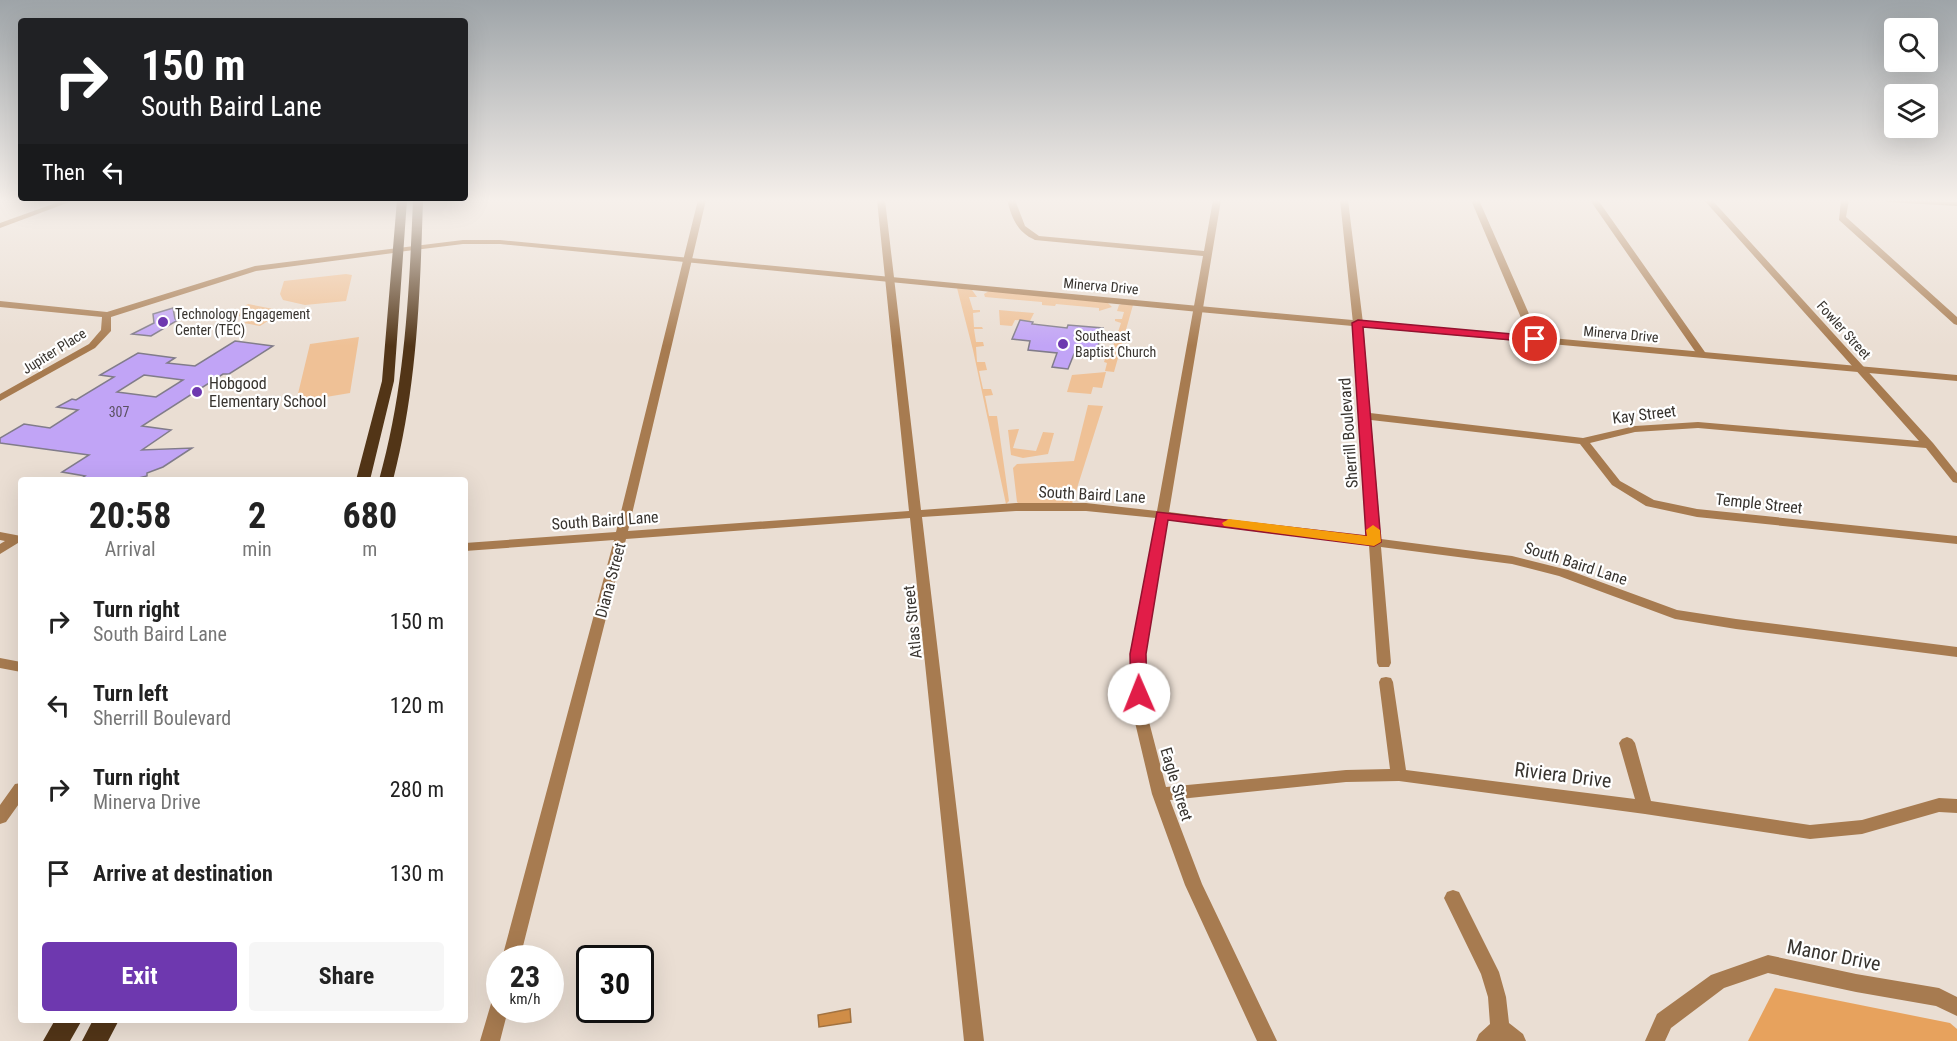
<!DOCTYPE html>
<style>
:root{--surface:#fff;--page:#f6f6f6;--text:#222;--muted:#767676;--accent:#6e38af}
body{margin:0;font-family:"Roboto Condensed",sans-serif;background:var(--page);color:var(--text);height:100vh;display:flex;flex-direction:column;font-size:22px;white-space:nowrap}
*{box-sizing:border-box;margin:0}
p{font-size:20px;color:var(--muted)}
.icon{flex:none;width:33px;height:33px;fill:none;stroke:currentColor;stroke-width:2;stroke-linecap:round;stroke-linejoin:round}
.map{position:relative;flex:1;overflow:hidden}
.details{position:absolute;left:18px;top:477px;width:450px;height:546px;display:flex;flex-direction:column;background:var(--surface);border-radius:6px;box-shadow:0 6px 24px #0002}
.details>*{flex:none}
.hud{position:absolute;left:18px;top:18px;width:450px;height:183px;border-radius:6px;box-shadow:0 6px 24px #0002;background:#202124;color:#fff;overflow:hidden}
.controls{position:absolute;left:1884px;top:18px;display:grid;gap:12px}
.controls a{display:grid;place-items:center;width:54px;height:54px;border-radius:6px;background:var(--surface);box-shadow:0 6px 24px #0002;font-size:30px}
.speed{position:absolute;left:486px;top:945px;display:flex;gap:12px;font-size:30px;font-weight:700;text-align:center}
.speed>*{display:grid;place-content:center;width:78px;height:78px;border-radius:50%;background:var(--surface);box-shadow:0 6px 24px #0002;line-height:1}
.speed small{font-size:15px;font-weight:400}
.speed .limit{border:3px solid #111;border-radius:9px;background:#fff;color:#111}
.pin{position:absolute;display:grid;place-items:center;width:51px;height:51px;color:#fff;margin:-26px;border:3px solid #fff;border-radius:50%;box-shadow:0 2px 6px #0007}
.me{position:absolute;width:66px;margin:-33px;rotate:359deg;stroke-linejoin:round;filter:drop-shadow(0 0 4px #0008)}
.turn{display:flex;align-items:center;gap:21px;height:126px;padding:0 24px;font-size:27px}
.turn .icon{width:78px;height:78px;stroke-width:2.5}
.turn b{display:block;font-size:42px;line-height:51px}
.then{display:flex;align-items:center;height:57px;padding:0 24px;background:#0003;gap:12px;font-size:22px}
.eta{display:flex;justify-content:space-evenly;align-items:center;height:102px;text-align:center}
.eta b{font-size:36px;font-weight:700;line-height:42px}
.primary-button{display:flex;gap:12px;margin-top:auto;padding:12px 24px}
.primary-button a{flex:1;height:69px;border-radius:6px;background:var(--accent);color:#fff;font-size:24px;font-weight:700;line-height:69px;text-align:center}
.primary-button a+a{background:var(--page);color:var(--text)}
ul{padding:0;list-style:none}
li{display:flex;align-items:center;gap:18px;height:84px;padding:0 24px}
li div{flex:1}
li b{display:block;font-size:22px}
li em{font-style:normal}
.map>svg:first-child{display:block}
</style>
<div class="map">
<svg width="1957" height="1041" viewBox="0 0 1957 1041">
<rect width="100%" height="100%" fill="#eaded3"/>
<!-- green -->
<path fill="#efc196" d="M346,274L352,275L346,301L305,305L283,300L280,294L284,281Z
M957,288L972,290L977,297H969L973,310H980V312L973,313L974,327H982L983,329H974L976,342H983L984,346L976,347L977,362H985L987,370L979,371L983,389H991L993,395L985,396L989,416H997L1009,501L1006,504L973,350Z
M989,291L1107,302L1112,307L1099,311V308L1056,304L1055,306L1042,305V302L985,297L984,294Z
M248,304L284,311L260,326L244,323L253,318L230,315Z
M1122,304L1133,305L1114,372L1105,371L1107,363L1104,362L1105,359H1109L1111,351L1107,350L1108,347H1113L1121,323L1115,321V319H1122L1124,312L1117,311L1119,305Z
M999,310L1034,313L1030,321L1015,320L1012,326L1000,325Z
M359,337L350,393L296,402L310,344Z
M1106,372L1102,388L1093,387L1091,394L1067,392L1072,375Z
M1088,405L1103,406L1072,504H1019L1017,502L1013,468L1017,464L1074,461Z
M1019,429L1013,448L1036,451L1043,432L1054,433L1048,454L1023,458L1011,455L1008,430Z"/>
<!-- forest -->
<path fill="#e7a25d" d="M1775,988L1950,1023L1957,1029V1041H1748Z"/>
<!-- water -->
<path fill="#d08d47" stroke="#a27240" stroke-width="1.5" d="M850,1009L851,1022L819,1027L818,1015Z"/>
<!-- building -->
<path fill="#c1a4f6" stroke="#817c8a" stroke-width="1.5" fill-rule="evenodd" d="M173,308L175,319L178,320L151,336L132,334L154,323L153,314Z
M1020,320L1033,322L1032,324L1067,328L1068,325L1103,328L1095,357L1074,354L1068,369L1052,367L1057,353L1028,350L1030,341L1012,339Z
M235,341L273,346L229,374H223L142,426L171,430L142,450L192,448L163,467L147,473V476L130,480H79L85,476L62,472L89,455L0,443V438L24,424L50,428L78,410L57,407L72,399L76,400L114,377L100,375L138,353L175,358L167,363L195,366ZM144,375L183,380L156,397L117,392Z"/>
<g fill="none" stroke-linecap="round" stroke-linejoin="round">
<!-- minor -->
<path fill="#a77b50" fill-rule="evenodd" d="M698,200H706L628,531L909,511L877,200H885L921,510L1016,503H1086L1157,511L1203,256L1035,240C1017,232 1012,218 1007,200H1015L1025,226L1039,236L1204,251L1213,200H1221L1169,512L1368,538L1353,323L1340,200H1348L1363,323L1370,413L1583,438L1635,426L1698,422L1919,441L1704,200H1712L1933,443L1957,473V483L1953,482L1926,448L1698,428L1635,432L1590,443L1620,481L1654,500L1697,509L1957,536V544L1697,517L1646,506L1612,485L1580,444L1371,420L1381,539L1512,556L1568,570L1677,610L1736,619L1957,647V657L1736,629L1675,619L1559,576L1512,564L1381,547L1391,663L1389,667H1379L1377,663L1369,545L1167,519L1145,654L1147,714L1166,787L1346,770L1390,769L1379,682L1381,678L1386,677L1391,678L1393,682L1406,770L1635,799L1619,743L1622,739L1627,737L1632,739L1635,743L1651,801L1810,825L1862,820L1939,798L1957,799V813L1939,812L1862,834L1810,839L1645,814L1399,781L1346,782L1170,800L1202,884L1277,1041H1257L1185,885L1152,794L1133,714L1131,654L1156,518L1086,511H1016L922,517L984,1041H964L910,518L626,539L520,958H502L614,540L465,551V543L616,532Z
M1471,200H1479L1540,339L1538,341H1532L1530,339Z
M1590,200H1598L1707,355L1705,357H1699Z
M1841,200H1849L1846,217L1957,317V325L1954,324L1839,220Z
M1883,200L1957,202V206L1887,202Z
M398,248H401V252L256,271L111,317V331L95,348L0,401V394L89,344L101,330L102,317L0,307V301L107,312L255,266Z
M0,532L21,536V544L18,543L0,554V544L5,541L0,540Z
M0,658L21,662V672L0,668Z
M21,783V801L6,822L0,824V805L15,784Z
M1453,890L1459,892L1499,972L1506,997L1509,1023L1523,1034L1526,1041H1476L1479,1034L1490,1024L1488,997L1481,974L1444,898L1447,892Z
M1768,955L1856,974L1939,988L1957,997V1016L1936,1006L1856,992L1768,973L1724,988L1671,1028L1665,1041H1645L1657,1014L1711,975Z
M500,995V1010H508L500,1041H480L493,997Z"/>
<!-- tertiary -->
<path fill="#a77b50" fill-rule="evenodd" d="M64,200H75L0,228V223Z
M463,240H500L1199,306L1957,375V381L1199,312L500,244H463L398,252L394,250L398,248Z"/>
<!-- primary -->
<path fill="#523517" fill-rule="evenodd" d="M397,200H407L394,381L370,480H356L382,381Z
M413,200H423C420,295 417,388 393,480H379C405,388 409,295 413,200Z
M55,1020H82L70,1041H43Z
M93,1020H119L108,1041H82Z"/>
</g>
<!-- sky -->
<linearGradient id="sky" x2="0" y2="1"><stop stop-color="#9ea4a8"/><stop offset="0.58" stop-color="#f6f0eb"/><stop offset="1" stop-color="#f6f0eb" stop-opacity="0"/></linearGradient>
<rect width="1957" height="346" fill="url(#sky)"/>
<!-- route -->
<path fill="#e11d48" stroke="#92132f" stroke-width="1.5" d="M1358,320L1535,336L1540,339L1535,342L1363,327L1381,542L1374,546L1168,520L1146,654L1147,694L1145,698H1133L1131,694L1130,654L1157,512L1366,536L1352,323Z"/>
<!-- slow -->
<path fill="#f59e0b" d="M1229,519L1367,536L1366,530L1373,525L1380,530L1381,542L1374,546L1224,526L1222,523Z"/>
<!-- markers -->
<g fill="#6e38af" stroke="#fff" stroke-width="2">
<circle cx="163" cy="322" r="6"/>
<circle cx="1063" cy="344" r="6"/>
<circle cx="197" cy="392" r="6"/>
</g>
<g text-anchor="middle" stroke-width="4.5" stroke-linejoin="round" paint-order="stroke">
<!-- far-street labels -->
<g font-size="14" fill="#38342f" stroke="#fff">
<text transform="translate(1101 286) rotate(5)" y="5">Minerva Drive</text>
<text transform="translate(1844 330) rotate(48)" y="5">Fowler Street</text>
<text transform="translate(1621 334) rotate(5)" y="5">Minerva Drive</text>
<text transform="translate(54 351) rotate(-32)" y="5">Jupiter Place</text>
</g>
<!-- far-poi labels -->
<g font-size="14" fill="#38342f" stroke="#fff" text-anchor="start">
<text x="175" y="319">Technology Engagement<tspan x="175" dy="16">Center (TEC)</tspan></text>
<text x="1075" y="341">Southeast<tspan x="1075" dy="16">Baptist Church</tspan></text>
</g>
<!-- number labels -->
<g font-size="14" fill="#5a5061">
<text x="119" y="417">307</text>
</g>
<!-- poi labels -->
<g font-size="16" fill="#38342f" stroke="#fff" text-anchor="start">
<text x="209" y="389">Hobgood<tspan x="209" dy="18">Elementary School</tspan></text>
</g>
<!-- street labels -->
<g font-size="16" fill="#38342f" stroke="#fff">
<text transform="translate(1644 414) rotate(-7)" y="6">Kay Street</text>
<text transform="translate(1348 433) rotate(-94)" y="6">Sherrill Boulevard</text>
<text transform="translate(1092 494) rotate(3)" y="6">South Baird Lane</text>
<text transform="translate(1759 503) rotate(6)" y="6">Temple Street</text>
<text transform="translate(605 520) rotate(-4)" y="6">South Baird Lane</text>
<text transform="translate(1576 563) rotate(18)" y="6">South Baird Lane</text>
<text transform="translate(610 580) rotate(-75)" y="6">Diana Street</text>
<text transform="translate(912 622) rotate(-96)" y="6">Atlas Street</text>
<text transform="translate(1177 784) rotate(73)" y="6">Eagle Street</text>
</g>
<!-- near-street labels -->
<g font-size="20" fill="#38342f" stroke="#fff">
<text transform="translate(1563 775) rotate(7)" y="7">Riviera Drive</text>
<text transform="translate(1834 955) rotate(11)" y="7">Manor Drive</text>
</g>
</g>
</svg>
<div class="controls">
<a><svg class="icon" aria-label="search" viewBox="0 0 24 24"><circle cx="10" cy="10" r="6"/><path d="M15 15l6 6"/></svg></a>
<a><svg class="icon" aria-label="layers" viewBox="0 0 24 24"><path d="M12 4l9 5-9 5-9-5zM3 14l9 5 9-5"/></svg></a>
</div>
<div class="speed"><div>23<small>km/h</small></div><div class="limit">30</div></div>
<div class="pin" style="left:1535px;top:339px;background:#d93025"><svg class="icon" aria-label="arrive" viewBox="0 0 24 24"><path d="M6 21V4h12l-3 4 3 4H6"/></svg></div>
<svg class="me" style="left:1139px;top:694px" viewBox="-20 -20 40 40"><circle r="19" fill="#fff"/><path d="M0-13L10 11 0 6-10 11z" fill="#e11d48"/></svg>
<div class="hud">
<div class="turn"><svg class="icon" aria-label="right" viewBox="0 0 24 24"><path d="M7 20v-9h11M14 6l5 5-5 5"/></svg><div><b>150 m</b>South Baird Lane</div></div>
<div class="then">Then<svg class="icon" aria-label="left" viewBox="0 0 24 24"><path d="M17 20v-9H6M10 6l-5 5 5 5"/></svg></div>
</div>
<section class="details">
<div class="eta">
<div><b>20:58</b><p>Arrival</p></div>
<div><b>2</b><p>min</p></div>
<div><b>680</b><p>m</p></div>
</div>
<ul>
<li><svg class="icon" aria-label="right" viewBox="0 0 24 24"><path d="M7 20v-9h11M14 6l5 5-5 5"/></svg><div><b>Turn right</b><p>South Baird Lane</p></div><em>150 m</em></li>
<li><svg class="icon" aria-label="left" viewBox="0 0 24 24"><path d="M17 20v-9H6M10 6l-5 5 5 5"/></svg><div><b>Turn left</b><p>Sherrill Boulevard</p></div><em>120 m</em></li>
<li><svg class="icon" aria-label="right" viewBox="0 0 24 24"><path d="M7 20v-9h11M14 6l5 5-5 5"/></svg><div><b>Turn right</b><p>Minerva Drive</p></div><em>280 m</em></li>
<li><svg class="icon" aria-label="arrive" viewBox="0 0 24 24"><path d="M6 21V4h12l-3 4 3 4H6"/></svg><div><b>Arrive at destination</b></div><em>130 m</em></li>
</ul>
<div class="primary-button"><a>Exit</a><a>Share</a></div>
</section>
</div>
